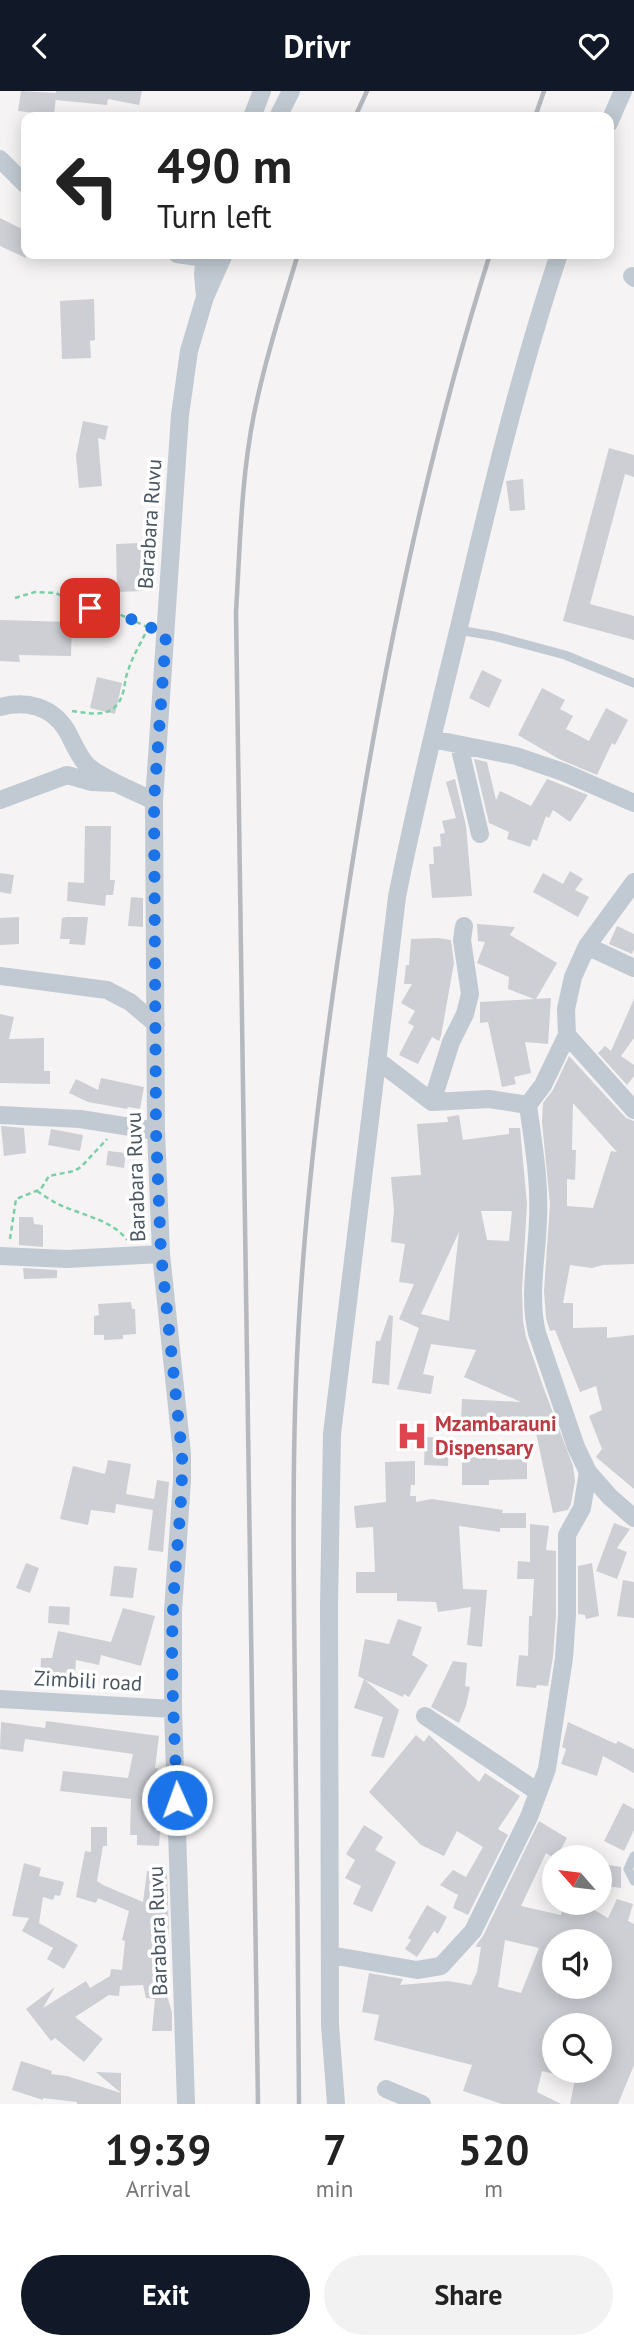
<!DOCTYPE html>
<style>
:root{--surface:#fff;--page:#f2f2f2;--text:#222;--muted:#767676;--accent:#111827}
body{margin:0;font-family:"PT Sans",sans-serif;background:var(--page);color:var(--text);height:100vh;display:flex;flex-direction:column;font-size:26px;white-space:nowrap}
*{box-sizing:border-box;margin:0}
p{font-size:23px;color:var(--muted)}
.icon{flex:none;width:38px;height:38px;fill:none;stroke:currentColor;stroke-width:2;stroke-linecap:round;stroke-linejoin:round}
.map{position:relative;height:2013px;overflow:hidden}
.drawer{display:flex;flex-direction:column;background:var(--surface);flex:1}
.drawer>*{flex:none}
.top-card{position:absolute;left:21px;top:21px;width:593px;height:147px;border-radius:14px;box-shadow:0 4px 18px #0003;background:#fff;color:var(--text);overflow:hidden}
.needle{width:46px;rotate:298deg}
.tools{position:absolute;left:542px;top:1754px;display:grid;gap:14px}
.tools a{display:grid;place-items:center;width:70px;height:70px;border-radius:50%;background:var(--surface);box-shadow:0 4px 18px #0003;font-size:35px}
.pin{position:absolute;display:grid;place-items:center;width:60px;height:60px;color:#fff;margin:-30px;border-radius:14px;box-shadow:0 4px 10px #0006}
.me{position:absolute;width:77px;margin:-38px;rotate:358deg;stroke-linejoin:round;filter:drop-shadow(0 0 5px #0008)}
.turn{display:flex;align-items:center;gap:24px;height:147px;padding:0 21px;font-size:32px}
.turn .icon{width:91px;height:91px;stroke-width:2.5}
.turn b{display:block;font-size:49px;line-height:60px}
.eta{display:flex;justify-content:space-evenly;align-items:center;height:119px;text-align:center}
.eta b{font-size:42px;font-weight:700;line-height:49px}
.button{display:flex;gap:14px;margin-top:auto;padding:14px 21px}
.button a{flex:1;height:80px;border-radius:42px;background:var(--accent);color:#fff;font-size:28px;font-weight:700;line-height:80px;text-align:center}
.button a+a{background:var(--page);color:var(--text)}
header{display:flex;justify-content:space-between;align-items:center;height:91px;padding:0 21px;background:var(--accent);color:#fff;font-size:32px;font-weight:700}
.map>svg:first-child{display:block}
</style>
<header><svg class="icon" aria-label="back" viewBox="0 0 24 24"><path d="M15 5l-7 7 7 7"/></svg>Drivr<svg class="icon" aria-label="heart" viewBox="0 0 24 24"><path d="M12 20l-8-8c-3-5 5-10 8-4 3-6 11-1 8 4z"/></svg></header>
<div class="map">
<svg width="634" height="2013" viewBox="0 0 634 2013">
<rect width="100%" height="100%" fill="#f5f3f3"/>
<!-- building -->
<path fill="#cdcfd5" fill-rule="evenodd" d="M21,0L56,2V0H142L139,14L108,8L107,14L56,9V6L54,24L18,20Z
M0,127L26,140V167L0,155Z
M94,208L95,249L90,250L91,267L62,268L60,210Z
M83,330L108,335L105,349L98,347L102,395L79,397L76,365Z
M609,357L634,364V386L625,383L590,513L634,525V549L563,530Z
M523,388L525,419L510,420L506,390Z
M141,452L143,500L117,501L116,453Z
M0,529L72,531L71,565L19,564L20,571L0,570Z
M482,579L502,589L489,617L469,607Z
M97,586L122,592L115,623L90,617Z
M542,597L565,609L560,618L573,625L566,638L589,650L606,617L628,629L615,654L612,652L597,684L559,668L518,644Z
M474,668L487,671L496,709L500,700L531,715L547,688L588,704L570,731L553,719L549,727L546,725L537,750L533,748L530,756L507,748L509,741L489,732Z
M455,688L466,735L472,805L432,807L429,773H434L433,756L441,755L440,743L445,742L442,730L456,727L446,691Z
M85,735H111L110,789H115L113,804H106L105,815L67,810L68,791L84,792Z
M570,780L583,788L575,799L589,806L578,826L533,801L543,782L563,793Z
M0,782L14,784L11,803L0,801Z
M131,806L143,807V836L128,835Z
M19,826V853L0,854V827Z
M66,826H88L85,854L69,853L70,848H60L62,827Z
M477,833L515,836L510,844L557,872L536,908L551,907L548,953L525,951L531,982L514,986L516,993L502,996L488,931L480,932V911L534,908L508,898L509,886L477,872L485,851L478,850Z
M617,835L634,843V858L632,863L609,853Z
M438,847L451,849L454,872L441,945L439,950L432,946L418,973L399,964L414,935L408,932L415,920L401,912L412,893H404L406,874H409L411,848Z
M634,908V947L621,965L634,974V985L627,994L598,962L605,955L611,960Z
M0,923L14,926L9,948L44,947V980H50V993L0,992Z
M569,965L626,1027L634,1030V1173L603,1174L592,1177L570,1174L563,1212H573V1237L607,1236V1247L634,1244V1398L596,1366L602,1358L589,1325L602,1319L596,1295L580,1301L555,1239L550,1240L546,1227L544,1200L550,1113L542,1031L543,1012L553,999ZM573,1012L617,1061L611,1060L593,1117L567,1115V1088L575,1089L576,1059H572Z
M101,987L144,996L140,1018L128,1016L127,1018L88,1011L69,1002L76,988L98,999Z
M459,1024L463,1049L509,1043V1037H520L527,1113L522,1199L523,1229L526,1246L544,1298L573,1375L575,1390L571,1413L568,1419L553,1422L533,1327L527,1328V1333L503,1335L461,1331L462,1308L521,1311L464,1286L476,1259L431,1253L423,1283L434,1285L431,1303L397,1298L419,1237L399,1228L414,1193L399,1191L405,1153L391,1151L394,1119L391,1086L421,1084L417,1033L448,1031L447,1026ZM481,1120H512L509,1150L487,1149ZM459,1141L449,1230L421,1223Z
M1,1035L24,1037L26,1062L4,1065Z
M51,1038L83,1044L80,1060L48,1054Z
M108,1060L126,1062L124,1077L106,1074Z
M19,1126H33L34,1133L43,1134V1156L19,1154Z
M23,1177L57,1179V1187L24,1188Z
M131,1211L132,1218H135L136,1243L123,1244V1248L104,1249V1244H94V1225L99,1224L98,1213Z
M389,1224L393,1225L389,1294L372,1292L376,1250H380Z
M425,1346L449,1347L448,1375L424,1374Z
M462,1364H497V1369L527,1368V1388L489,1389V1394H462Z
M108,1369L131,1373L126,1403L154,1408L157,1389L169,1391L163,1461L148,1459L153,1419L116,1413L115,1422L91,1419L88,1434L60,1428L73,1375L105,1383Z
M415,1370V1394H411L410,1405H416V1411L432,1408L503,1419L502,1422H526V1437H500V1441L459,1435L463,1498L487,1499L482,1556L467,1554L471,1516L438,1521L436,1511L397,1510V1502H356V1481H375L373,1436L356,1437L354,1415L386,1411L385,1371Z
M614,1432L630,1438L617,1457L627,1461L617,1488L596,1480Z
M530,1433L549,1435L546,1459L556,1460V1524L553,1566L548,1595L537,1594L536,1597L516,1595L519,1564L528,1565L529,1525H532L534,1488H517L518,1470L530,1471Z
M26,1472L39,1477L30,1502L16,1497Z
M592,1472L599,1525L586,1528L585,1524L578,1523V1475Z
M114,1475L137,1477L133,1507L110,1505Z
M623,1489L634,1491V1527L617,1525Z
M49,1515L70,1516L69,1534L48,1532Z
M123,1517L155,1525L141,1575L101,1564L99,1574L76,1569L75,1583L60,1582V1592L40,1591L41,1567H52L58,1540L111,1551Z
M398,1528L422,1536L412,1564L428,1574L409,1606L404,1603L403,1606L365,1589L399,1619L384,1667L371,1665L383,1626L354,1617L364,1588L358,1585L365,1548L389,1553Z
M453,1570L467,1572L465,1595L470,1596L466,1615L459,1632L431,1616Z
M46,1630L159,1645L155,1677H158L150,1713H157L156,1740H160L159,1755L137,1754V1744H130L131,1708L60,1700L63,1680L128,1687L133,1663L25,1648L23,1661L0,1658L1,1631L45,1637Z
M568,1631L616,1653L618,1650L634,1658V1682L603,1665L597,1685L561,1673L566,1658L562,1656Z
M416,1644L424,1651L429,1644L479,1691L485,1682L520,1705L498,1738L508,1744L468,1824L453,1817L458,1804L440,1794L453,1779L466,1786L483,1756L457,1740L444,1765L421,1754L369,1701Z
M623,1712L634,1718V1739L624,1760L604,1750Z
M539,1730L567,1747L555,1768L546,1762L521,1815L561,1824L564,1811H590L589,1816L608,1827L617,1808L633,1813L628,1830L634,1833V1974L618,2013H570L577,1979H600V1934H555V1983L542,1980L537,2001L561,2013H502L463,2000L472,1974L374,1949L379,1924L362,1921L369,1882L403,1888L400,1894L448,1890L471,1894L477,1881L481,1856H476L477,1853L483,1845ZM505,1849L539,1857L521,1902L498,1896ZM555,1850H600V1895H555Z
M364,1734L383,1746L375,1759L396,1771L372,1821L353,1813L361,1795L345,1787L355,1769L346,1763Z
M91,1736H107V1755H103L97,1790L103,1794L143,1811L147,1780L167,1782L169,1844L163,1891L172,1921V1940H152L155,1908L146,1907L143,1894L120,1895L119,1905L109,1904L75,1926L103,1948L84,1971L55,1947L51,1950L26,1918L55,1896L43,1917L86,1890L90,1897L110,1885L111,1878L122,1879L125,1850L122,1849L129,1820L98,1807L96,1812L76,1806L85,1760L91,1761Z
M24,1772L41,1777L39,1785L64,1791L60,1805L55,1804L53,1809L43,1806L39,1832L78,1854L64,1878L47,1868L53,1857L22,1840L29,1827L12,1825Z
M608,1774L621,1776V1797L605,1795Z
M427,1814L447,1826L438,1843L434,1840L417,1866L405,1858L411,1849L408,1847Z
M21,1970L52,1980L51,1983L67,1985L121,2002V2013H77V2011L43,2007V2009L12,1999Z
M96,1981L121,1982V2002Z"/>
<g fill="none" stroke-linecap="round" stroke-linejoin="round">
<!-- path -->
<path stroke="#7ad0a6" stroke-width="2.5" stroke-dasharray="5 3.5" stroke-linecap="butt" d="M15,507L35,501L56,502L76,512L114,521L150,537
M72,620C94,623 115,628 123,602C125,595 125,587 128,580C132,566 141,552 147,539
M37,1100C43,1104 50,1109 56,1112C79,1124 112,1128 127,1149
M10,1148L16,1108L41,1098L49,1085L74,1080L81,1076L107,1048"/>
<!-- service -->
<path stroke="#c1cad2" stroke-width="9" d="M458,539L494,545L565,564L634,592
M634,1765L628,1778L634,1790"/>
<!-- minor -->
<path stroke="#c1cad2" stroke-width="18" d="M252,26L262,0
M278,26L291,0
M609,32L623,0
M0,68L26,94
M177,163L204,167
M632,185L634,187
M205,205L203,184L205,163
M0,616C26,609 52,615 67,640C73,651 78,664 86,673C96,685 138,702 154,710
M432,648L516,665L563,681L634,712
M459,654L480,743
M0,709L67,684L92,691L114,692
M587,855L634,877
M0,885L107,899L130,911L156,933
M567,944L634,1019
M377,969L432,1011L489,1008L528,1014L543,994L567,944L566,918L573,886L587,855L634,791
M432,1011L451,951L465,923L470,903L462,849L464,835
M528,1014C533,1052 540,1089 538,1128C537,1166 528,1205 537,1242L576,1356L588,1381L610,1406L634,1427
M0,1024L80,1028L156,1040
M0,1165L67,1168L161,1163
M0,1608L173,1618
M425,1625L538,1701
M330,1864L417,1879L441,1875L473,1840L529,1726L547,1678L564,1567L567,1524V1444L582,1417L588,1381
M386,1998L422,2013
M186,2013L173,1618V1520L182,1390V1363L161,1163L156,1040L154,710L180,324L189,260L205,206L224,163
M336,2013L330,1934L329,1514L332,1343L397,806C415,714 438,623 460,532C489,408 519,284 559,163"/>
<!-- rail -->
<path stroke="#b5b8bd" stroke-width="4.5" d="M355,26L367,0
M535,26L544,0
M258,2013L236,521C240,455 241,388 254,323C265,269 282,216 298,163
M299,2013C298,1878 297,1744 295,1609C294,1502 292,1396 296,1290C302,1130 322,971 346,813C379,594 423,375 490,163"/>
</g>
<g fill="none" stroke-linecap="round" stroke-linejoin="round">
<!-- route -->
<path stroke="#1a73e8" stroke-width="12" stroke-dasharray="0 21.6" d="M90,517L114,521L166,543L154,710L156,1040L161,1163L182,1363C183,1415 175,1467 173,1519C170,1583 175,1645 177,1709"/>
</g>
<!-- icons -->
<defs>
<symbol id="hospital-bare" viewBox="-9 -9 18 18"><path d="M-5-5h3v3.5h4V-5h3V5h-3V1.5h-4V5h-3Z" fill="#e0444e" stroke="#fff" stroke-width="2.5" paint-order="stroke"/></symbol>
</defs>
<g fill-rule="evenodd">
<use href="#hospital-bare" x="390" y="1323" width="44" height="44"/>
</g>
<g text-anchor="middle" stroke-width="7" stroke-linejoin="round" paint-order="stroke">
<!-- street labels -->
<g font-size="21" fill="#4a5661" stroke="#fff">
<text transform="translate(150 433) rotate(-86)" y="7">Barabara Ruvu</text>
<text transform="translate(136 1086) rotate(-92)" y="7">Barabara Ruvu</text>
<text transform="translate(88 1590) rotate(3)" y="7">Zimbili road</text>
<text transform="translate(158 1840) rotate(-92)" y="7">Barabara Ruvu</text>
</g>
<!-- health labels -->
<g font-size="21" font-weight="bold" fill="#be3a42" stroke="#fff" text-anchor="start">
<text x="435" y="1340">Mzambarauni<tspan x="435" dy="24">Dispensary</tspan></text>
</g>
</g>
</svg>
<div class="tools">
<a><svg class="needle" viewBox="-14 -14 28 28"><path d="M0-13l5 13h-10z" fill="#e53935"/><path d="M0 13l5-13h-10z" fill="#767676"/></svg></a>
<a><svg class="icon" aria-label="sound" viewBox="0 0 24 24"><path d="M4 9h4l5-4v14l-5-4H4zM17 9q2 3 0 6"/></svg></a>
<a><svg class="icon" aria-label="search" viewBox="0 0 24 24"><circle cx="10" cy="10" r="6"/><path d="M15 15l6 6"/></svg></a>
</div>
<div class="pin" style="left:90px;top:517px;background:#d93025"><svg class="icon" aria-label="arrive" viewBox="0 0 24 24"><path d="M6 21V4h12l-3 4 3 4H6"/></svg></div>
<svg class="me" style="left:177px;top:1709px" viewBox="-20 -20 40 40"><circle r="17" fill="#1a73e8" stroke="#fff" stroke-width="3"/><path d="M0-11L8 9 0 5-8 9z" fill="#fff"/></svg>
<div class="top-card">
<div class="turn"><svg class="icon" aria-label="left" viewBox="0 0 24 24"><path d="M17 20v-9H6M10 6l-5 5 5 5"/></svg><div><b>490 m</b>Turn left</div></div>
</div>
</div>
<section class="drawer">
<div class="eta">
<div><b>19:39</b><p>Arrival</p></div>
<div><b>7</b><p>min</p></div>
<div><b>520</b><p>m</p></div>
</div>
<div class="button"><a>Exit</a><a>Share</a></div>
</section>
